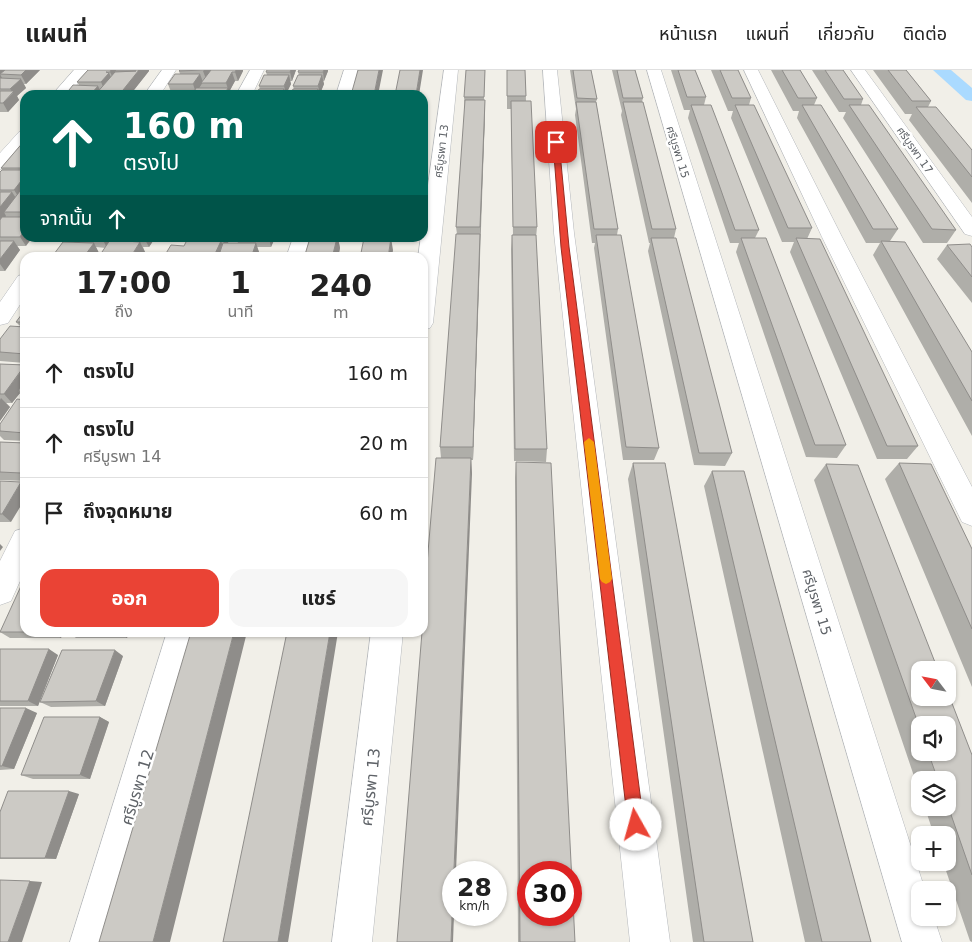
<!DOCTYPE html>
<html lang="th">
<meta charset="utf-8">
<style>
:root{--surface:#fff;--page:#f6f6f6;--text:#222;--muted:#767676;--line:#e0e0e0;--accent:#ea4335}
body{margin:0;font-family:"DejaVu Sans","Noto Sans Thai",sans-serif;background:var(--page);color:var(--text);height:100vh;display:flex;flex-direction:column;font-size:19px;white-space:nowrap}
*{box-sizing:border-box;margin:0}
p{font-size:16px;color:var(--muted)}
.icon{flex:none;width:28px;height:28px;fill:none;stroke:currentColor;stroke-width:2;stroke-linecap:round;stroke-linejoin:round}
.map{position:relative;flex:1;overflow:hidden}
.panel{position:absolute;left:20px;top:182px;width:408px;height:385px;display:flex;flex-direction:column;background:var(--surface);border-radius:15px;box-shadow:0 1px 4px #0004}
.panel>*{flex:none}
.banner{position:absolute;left:20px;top:20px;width:408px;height:152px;border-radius:15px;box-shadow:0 1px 4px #0004;background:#00695c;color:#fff;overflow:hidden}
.needle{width:32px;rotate:302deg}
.buttons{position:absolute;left:911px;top:591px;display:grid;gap:10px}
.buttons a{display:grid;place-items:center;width:45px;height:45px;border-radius:10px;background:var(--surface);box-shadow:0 1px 4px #0004;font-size:25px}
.speed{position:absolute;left:442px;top:791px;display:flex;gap:10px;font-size:25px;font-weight:700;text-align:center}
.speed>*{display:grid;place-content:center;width:65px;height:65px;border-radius:50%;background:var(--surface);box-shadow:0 1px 4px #0004;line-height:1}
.speed small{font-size:12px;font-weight:400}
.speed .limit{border:8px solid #d22;background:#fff;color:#111}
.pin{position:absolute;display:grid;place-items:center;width:42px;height:42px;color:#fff;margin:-21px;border-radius:10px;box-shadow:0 2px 8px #0006}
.me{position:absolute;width:55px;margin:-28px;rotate:353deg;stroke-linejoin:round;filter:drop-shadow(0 0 4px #0008)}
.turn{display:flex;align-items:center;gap:18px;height:105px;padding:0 20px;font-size:22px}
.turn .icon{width:65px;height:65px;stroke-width:2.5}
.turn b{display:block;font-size:35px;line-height:42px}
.then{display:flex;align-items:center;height:48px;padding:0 20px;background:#0003;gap:10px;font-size:19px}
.eta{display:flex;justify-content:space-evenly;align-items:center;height:85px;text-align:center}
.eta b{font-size:30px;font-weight:700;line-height:35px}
.button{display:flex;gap:10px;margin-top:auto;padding:10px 20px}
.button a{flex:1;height:58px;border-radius:15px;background:var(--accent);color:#fff;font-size:20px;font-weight:700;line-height:58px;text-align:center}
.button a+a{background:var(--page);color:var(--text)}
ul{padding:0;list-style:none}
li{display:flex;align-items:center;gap:15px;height:70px;padding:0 20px;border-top:1px solid var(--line)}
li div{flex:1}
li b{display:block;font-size:19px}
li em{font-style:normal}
header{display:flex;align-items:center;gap:30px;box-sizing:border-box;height:70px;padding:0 25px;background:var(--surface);border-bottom:1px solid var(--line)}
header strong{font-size:24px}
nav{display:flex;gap:28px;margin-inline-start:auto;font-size:18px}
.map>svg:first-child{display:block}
</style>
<header>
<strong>แผนที่</strong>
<nav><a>หน้าแรก</a><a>แผนที่</a><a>เกี่ยวกับ</a><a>ติดต่อ</a></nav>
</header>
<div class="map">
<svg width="972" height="872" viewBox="0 0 972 872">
<rect width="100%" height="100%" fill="#f1efe8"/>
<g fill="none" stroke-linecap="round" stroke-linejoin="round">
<!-- canal -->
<path fill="#aadaff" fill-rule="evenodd" d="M933,0H951L972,18V31L966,30Z"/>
<defs>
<path id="street" d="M74,0H89L68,25H52Z
M162,0H176L160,25H144Z
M250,0H264L252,25H236Z
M344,0H358L352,25H336Z
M444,0H458L433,253L430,258L422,260V188H418Z
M543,0H557L574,163L670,872H630L554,163Z
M647,0H661L925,820H920V848H934L942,872H902Z
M744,0H758L842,167L972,417V456L962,452L822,167Z
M851,0H865L972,147V166L965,164Z
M25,60V75L6,98L0,99V83L19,62Z
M293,168H312L306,188H286Z
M25,204V227L8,253L0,255V232L18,206Z
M25,458V500L11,531L0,535V491L15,461Z
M167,562H198L110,872H70Z
M371,562H403L372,872H332Z"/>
</defs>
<!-- street casing -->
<use href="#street" stroke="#b5b8bc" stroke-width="1"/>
<!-- street -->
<use href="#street" fill="#fff" fill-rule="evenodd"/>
</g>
<!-- wall -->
<path fill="#afaea9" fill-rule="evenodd" d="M0,0H40L26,14H24L26,18L17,26L19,30L8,42H0Z
M88,0L149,1L130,25H65L79,15L77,12Z
M296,0L292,11H290L291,14L286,24L260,19L259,16L267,5L266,2Z
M485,0L484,30H485V44L473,390H471L472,404L441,388L440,377L457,164L456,157L465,40L464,27Z
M507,0H525L526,31L537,157L536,168L547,379L546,392L514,391L511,179L512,165H513L511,39H507Z
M570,0H591L597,29L596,32L618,159L617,165L659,378L654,390H623L594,178L595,173H592L575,45L576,39Z
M612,0H635L643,28L642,32L676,159L674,168L732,383L725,396L694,395L648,181L650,173H649L621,45L622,41Z
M671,0H695L706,27L704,35L759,160L755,168L846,375L837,388L806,387L736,182L739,173H730L688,48L690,40H684Z
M711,0H738L751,28L749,35L812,158L807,169L918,376L907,389H877L790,182L794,172H782L731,48L733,41H728Z
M771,0H800L817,28L814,35L898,159L890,171L972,282V366L873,185L880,173H866L797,48L799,41H793Z
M812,0H843L863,29L861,35L956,160L947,173H923L843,48L846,42H839Z
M873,0H906L931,31L928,37L972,80V133L909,50L912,44H905Z
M179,1H243L238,11H235L229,22L193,23L171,22L168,14L180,4Z
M328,1L324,11H323L324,14L319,25H291L294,19L293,16L299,5L298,2Z
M25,70V168L26,176H17L20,180L5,201H0V102L2,100L1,98Z
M72,168H114L112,171H117L115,168H155L149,177H143L145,182L96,177L99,183L96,188H51L75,172Z
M190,168H230L228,173H238L236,168H275L271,177H257L259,182L258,188H166L165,185L184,176L191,170Z
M310,168H345L344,169H338L340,178L338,188H304Z
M947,175L972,177V233L937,189Z
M25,240V293L0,291V269L20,256L16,252Z
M0,294L25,295V328L20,323L12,333H6L10,337L0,351Z
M25,330V371L4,370L0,366V354Z
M0,372L25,373V411L0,410Z
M516,392L575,872H518L515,408Z
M633,393L753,872H693L628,409Z
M899,393L972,479V617L885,409Z
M826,394L972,685V872L970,871L943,792H948V765H934L925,738H948V710H920V724L814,410ZM920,655L948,682H920Z
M712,401L871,872H805L704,416Z
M0,411L11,452H0Z
M25,516V562H63L61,568H10L0,562Z
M68,562H129L127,568H76Z
M0,579L58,585L38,636H0Z
M123,586L105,636L51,637L40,632Z
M0,638L37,643L14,699L0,700Z
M100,647L109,652L90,709H33L21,705Z
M79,724L56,789H0V742Z"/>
<!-- shaded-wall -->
<path fill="#8f8d8a" d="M0,0H8L0,4L3,10L0,13Z
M26,0H40L26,14L21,5Z
M111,0H122L115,1L117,6L114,10L110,2Z
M139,0H149V1L130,25H119Z
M204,0H212L206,9L203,1Z
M236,0H243V1L238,11L235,2Z
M291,0H296L292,11L290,2Z
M324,0H328V1L324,11L323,2Z
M379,0H383L378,25H374Z
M420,0H423L419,25H416Z
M232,2L235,11L229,22L230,25H224L228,19L226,13Z
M109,3L113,11L105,21L101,12Z
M200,4L203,12L196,23L193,14Z
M289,5L291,14L286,24L284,16Z
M322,5L324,14L320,24L318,16Z
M21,9L26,18L17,26L19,30L8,42L3,33L13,23L10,19Z
M98,16L102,24L101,25H90Z
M284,19L285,25H281Z
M485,30V44L480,171V157Z
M25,106V120H23L25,124L20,129L14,120Z
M12,122L18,131L4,142L6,146L2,152L0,149V137Z
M25,159V168H32L26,176L20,167Z
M480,164V178L473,390V377Z
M102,168H114L107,178Z
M144,168H155L149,177Z
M222,168H230L226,177Z
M269,168H275L271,177Z
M337,168H338L340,178L338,188H332Z
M391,168L393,180L392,188H388Z
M14,171L20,180L5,201L0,194V189Z
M221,171L225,181L222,188H213Z
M140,172L145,182L141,188H130Z
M94,173L99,183L96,188H83Z
M256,173L259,182L258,188H251Z
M25,296V316L18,321L20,323L12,333L4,324Z
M1,328L10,337L0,351V330Z
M471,388L472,404L456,802H454Z
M25,397V407L21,403Z
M21,412L25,416V429L11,452L2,444Z
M0,474L3,477L0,481Z
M52,562H63L61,568Z
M119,562H129L127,568Z
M234,562H247L170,872H153Z
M330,562H338L288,872H278Z
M49,579L58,585L38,636L28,631Z
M115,580L123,586L105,636L96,631Z
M26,638L37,643L14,699L2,696Z
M100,647L109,652L90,709L80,705Z
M69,721L79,724L56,789L45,788Z
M30,811L42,812L22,872H8Z
M454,813V845L453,872H451Z"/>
<!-- building -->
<path fill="#cccac5" stroke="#8f8d8a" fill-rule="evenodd" d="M5,0H26L21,5L0,4Z
M88,0H111L110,2H106L109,3L101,12H77Z
M116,0H139L119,25H95L115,2L136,1H115Z
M180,0H204L179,1Z
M211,0H236L235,2H232L226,13H201Z
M267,0H291L290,2H266Z
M299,0H324L323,2H298Z
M358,0H379L374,25H351Z
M400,0H420L416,25H395Z
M466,0H485L484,27H464Z
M507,0H525L526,26H507Z
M573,0H591L597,29L577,28Z
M617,0H635L643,28H623Z
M678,0H695L706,27H687Z
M720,0H738L751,28H732Z
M782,0H800L817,28H798Z
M825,0H843L863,29H844Z
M888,0H906L931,31H912Z
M175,4H200L193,14H168Z
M264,5H289L284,16H259Z
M298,5H322L318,16H293Z
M0,8L21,9L10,19H0Z
M73,15L98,16L90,25H65Z
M196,18H228L224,25H192Z
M259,19H284L281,25H256Z
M293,19H318L316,25H291Z
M0,21H14L3,33H0Z
M163,22H185L184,25H160Z
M465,30H485L480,157H456Z
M511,31H531L537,157H513Z
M576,32H596L618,159H594Z
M623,32H643L676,159H652Z
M691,35H711L759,160H735Z
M735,35H754L812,158H788Z
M802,35H821L898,159H873Z
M849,35H869L956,160L932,159Z
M916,37H936L972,80V107Z
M25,70V98H1Z
M2,100H25V106L14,120H0V102Z
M20,121H25V142H4Z
M0,122H12L0,137Z
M2,147H25V159L20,167H0V150Z
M456,164H480L473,377H440Z
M512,165H536L547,379H515Z
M596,165H621L659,378L626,377Z
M310,168H337L332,188H304Z
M364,168H391L388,188H360Z
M651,168H676L732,383H699Z
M741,168H766L846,375H815Z
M796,168L820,169L918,376H887Z
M110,170L140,172L130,188H98Z
M187,170L221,171L213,188H177L178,186L165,185L171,175L184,176Z
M0,171H14L0,189Z
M881,171L905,172L972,282V331Z
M63,172L94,173L83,188H51Z
M223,173H256L251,188H218Z
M970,174L972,177V207L947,175Z
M25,240V252H16Z
M10,256L25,257V284L0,282V269Z
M0,294L25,295L4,324H0Z
M25,311V321H18Z
M17,329L25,330V363L0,361V354Z
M0,372L25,373V397L21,403L0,402Z
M436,388H471L451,872H397L422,562V553Z
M516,392L551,393L575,872H520ZM529,802H571V845H529Z
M633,393H665L753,872H704Z
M899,393L931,394L972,479V559Z
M826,394L858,395L938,600H920V628H948V623L972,685V805L948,736V710H938L928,682H948V655H920V659Z
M712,401H744L871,872H822Z
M0,411L21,412L2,444H0Z
M21,516H25V562H0Z
M191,562H234L153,872H99Z
M287,562H330L278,872H223Z
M0,579H49L28,631H0Z
M62,580H115L96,631L40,632Z
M0,638H26L2,696H0Z
M44,647H100L80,705H21Z
M8,721H69L45,788H0V742Z
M0,810L30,811L8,872H0Z"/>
<!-- route -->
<path fill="#ea4335" stroke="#982c22" d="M556,70L559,72L569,177L644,755L642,761L636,763L631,761L628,755L561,177L553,72Z"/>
<!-- slow -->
<path fill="#f59e0b" d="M589,368L594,372L612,509L610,512L606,514L602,512L600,509L584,372Z"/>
<g text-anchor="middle" stroke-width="5" stroke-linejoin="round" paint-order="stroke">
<!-- far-street labels -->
<g font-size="11" fill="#5f6368" stroke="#fff">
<text transform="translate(915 80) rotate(55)" y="4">ศรีบูรพา 17</text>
<text transform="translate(441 81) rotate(-83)" y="4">ศรีบูรพา 13</text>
<text transform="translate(678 82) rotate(73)" y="4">ศรีบูรพา 15</text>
</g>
<!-- street labels -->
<g font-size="14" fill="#5f6368" stroke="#fff">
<text transform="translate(817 532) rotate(73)" y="5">ศรีบูรพา 15</text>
</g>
<!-- near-street labels -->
<g font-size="16" fill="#5f6368" stroke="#fff">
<text transform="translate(137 717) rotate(-73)" y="6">ศรีบูรพา 12</text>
<text transform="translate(370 717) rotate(-84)" y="6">ศรีบูรพา 13</text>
</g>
</g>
</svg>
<div class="buttons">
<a><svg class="needle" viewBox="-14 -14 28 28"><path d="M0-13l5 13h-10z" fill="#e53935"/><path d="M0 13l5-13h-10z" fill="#767676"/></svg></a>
<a><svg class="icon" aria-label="sound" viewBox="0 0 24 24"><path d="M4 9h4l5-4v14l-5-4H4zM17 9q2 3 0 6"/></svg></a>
<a><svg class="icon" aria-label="layers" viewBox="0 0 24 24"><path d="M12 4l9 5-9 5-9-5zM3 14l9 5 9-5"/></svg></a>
<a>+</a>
<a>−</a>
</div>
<div class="speed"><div>28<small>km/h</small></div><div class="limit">30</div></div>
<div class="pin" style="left:556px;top:72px;background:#d93025"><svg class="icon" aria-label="arrive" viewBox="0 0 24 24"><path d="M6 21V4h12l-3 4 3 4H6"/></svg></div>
<svg class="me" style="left:636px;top:755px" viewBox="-20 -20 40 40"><circle r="19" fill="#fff"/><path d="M0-13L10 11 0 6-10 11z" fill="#ea4335"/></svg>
<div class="banner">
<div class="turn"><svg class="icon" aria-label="ahead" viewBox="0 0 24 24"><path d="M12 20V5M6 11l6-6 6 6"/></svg><div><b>160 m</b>ตรงไป</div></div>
<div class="then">จากนั้น<svg class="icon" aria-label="ahead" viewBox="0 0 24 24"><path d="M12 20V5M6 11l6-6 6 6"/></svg></div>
</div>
<section class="panel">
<div class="eta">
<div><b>17:00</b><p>ถึง</p></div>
<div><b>1</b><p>นาที</p></div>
<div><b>240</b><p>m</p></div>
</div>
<ul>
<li><svg class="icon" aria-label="ahead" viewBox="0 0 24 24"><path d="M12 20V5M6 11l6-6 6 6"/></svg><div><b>ตรงไป</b></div><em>160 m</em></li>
<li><svg class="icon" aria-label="ahead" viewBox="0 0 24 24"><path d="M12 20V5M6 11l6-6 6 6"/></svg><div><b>ตรงไป</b><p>ศรีบูรพา 14</p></div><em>20 m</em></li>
<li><svg class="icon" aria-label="arrive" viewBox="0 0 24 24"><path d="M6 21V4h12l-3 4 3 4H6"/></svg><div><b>ถึงจุดหมาย</b></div><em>60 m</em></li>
</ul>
<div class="button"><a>ออก</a><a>แชร์</a></div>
</section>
</div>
